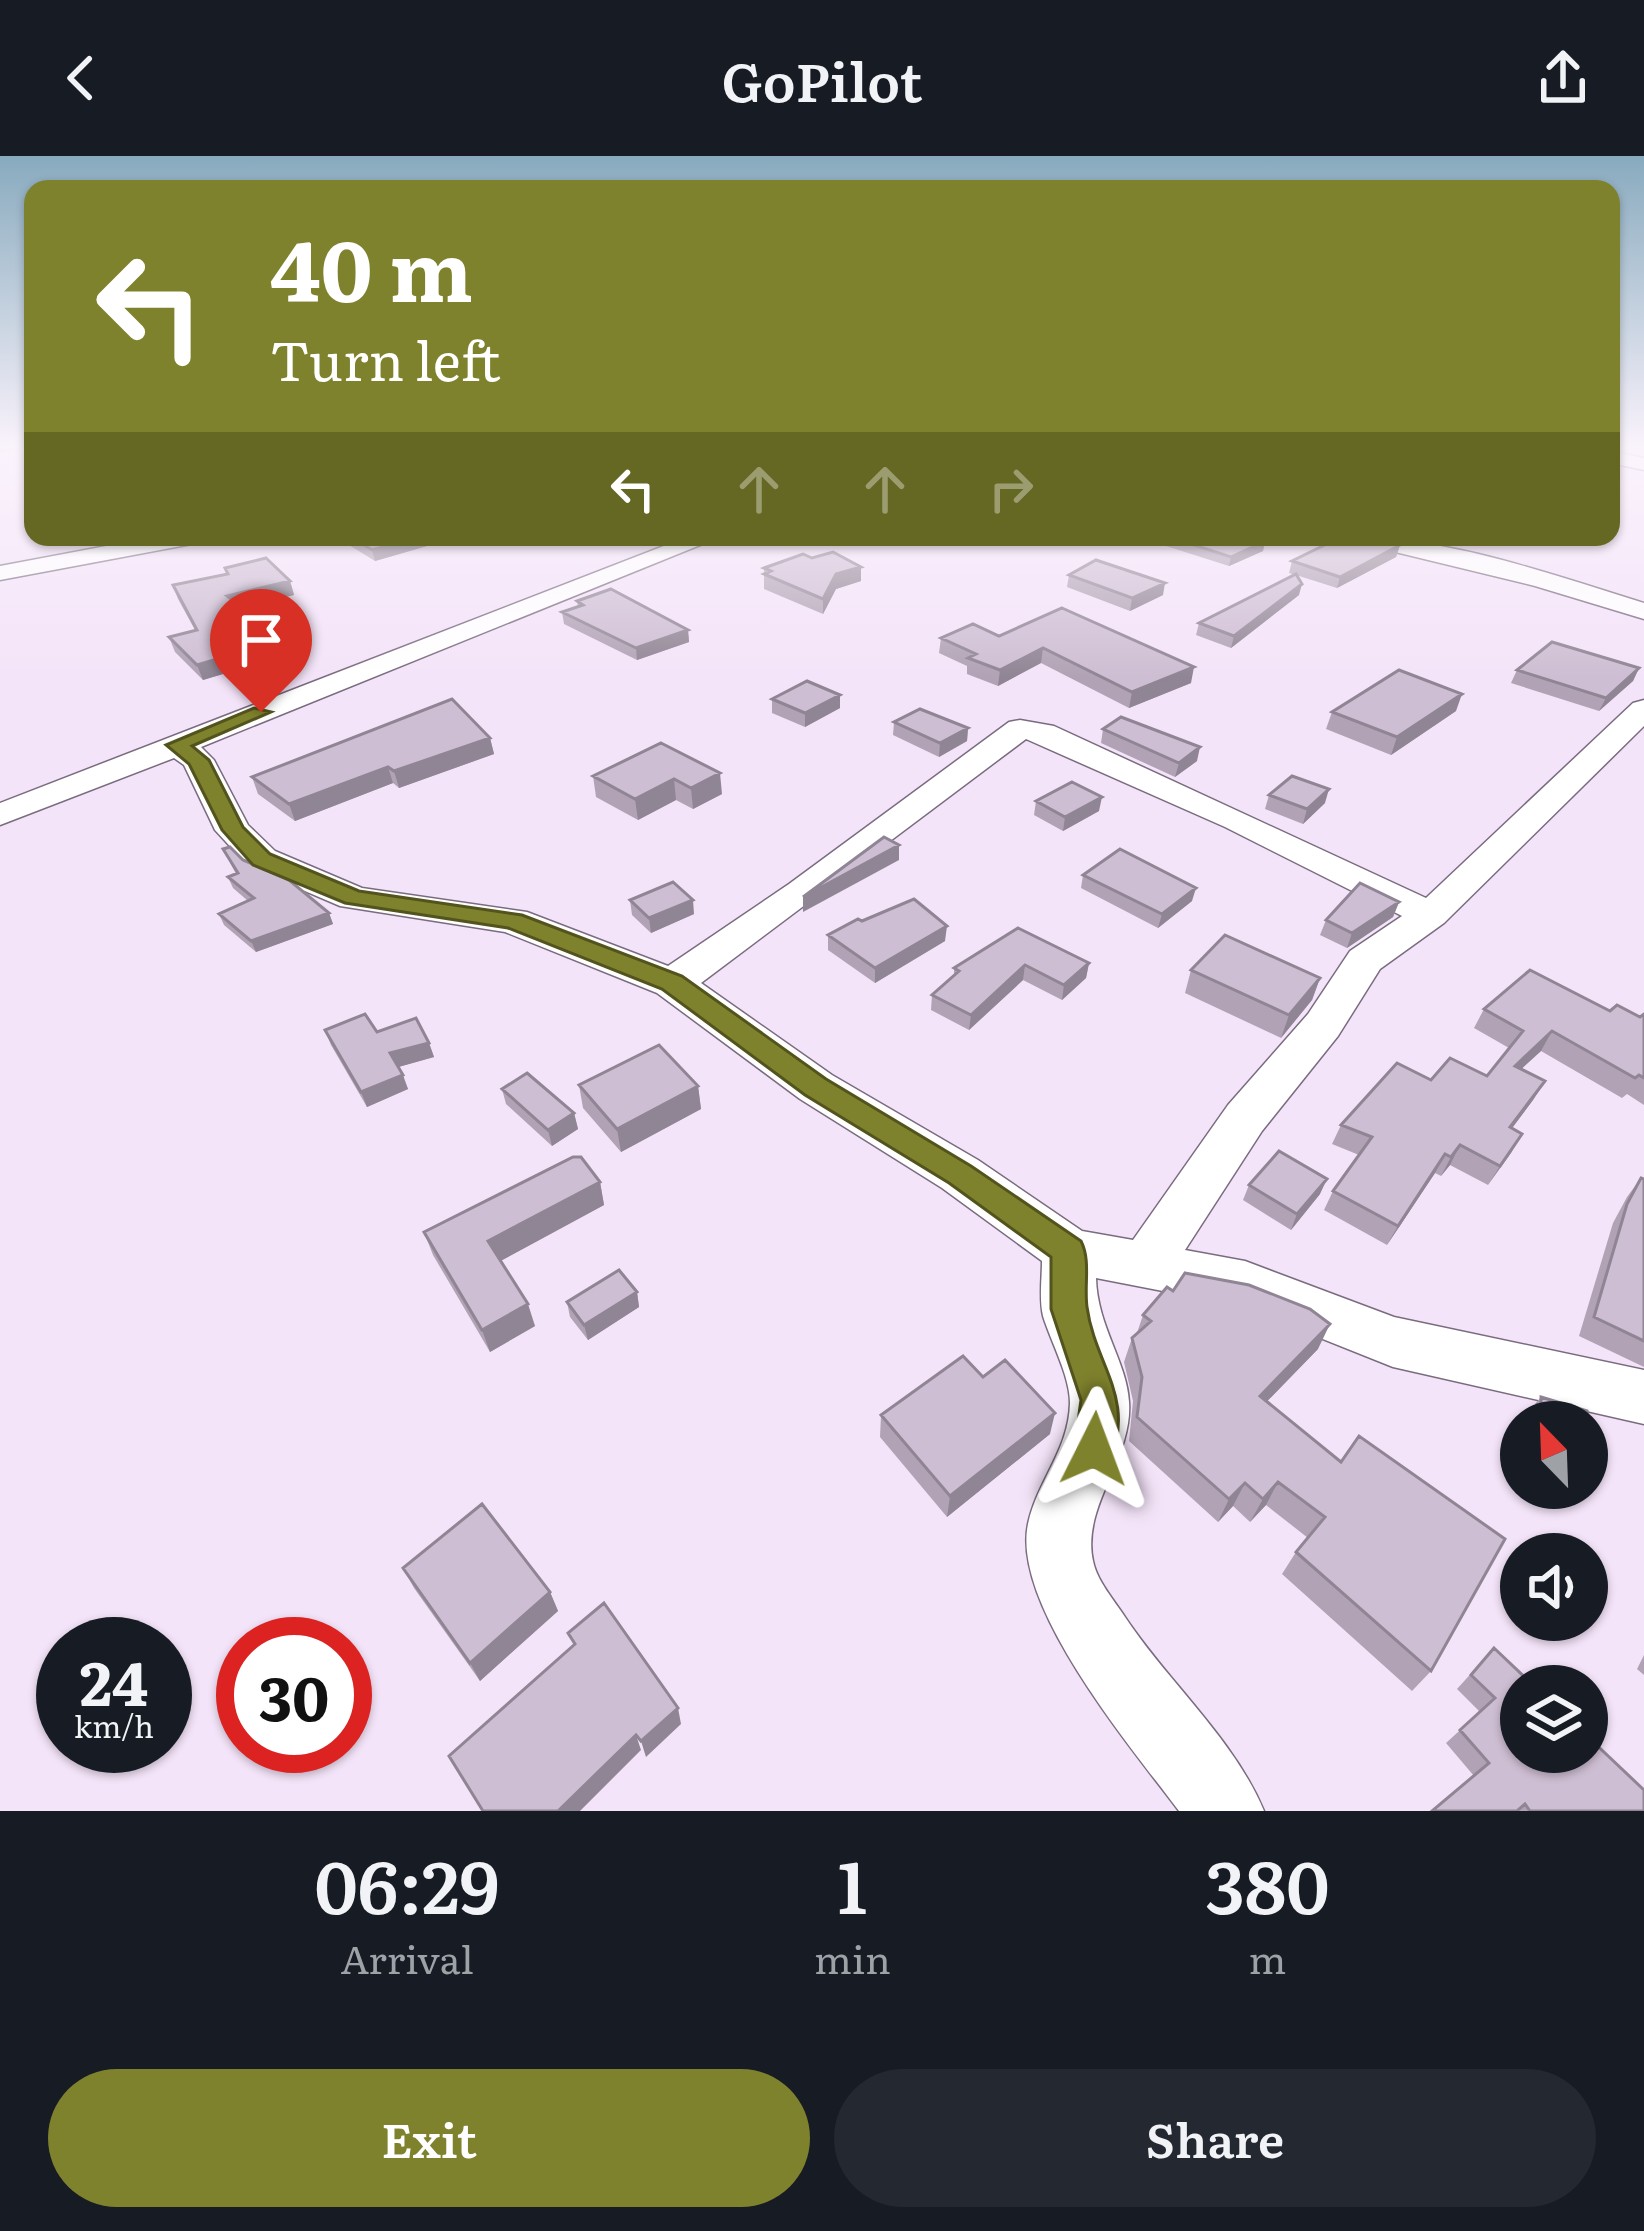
<!DOCTYPE html>
<style>
:root{--surface:#171b24;--page:#242831;--text:#f1f3f6;--muted:#9ea1a6;--accent:#7f822c}
body{margin:0;font-family:Literata,serif;background:var(--page);color:var(--text);height:100vh;display:flex;flex-direction:column;font-size:45px;white-space:nowrap}
*{box-sizing:border-box;margin:0}
p{font-size:39px;color:var(--muted)}
.icon{flex:none;width:66px;height:66px;fill:none;stroke:currentColor;stroke-width:2;stroke-linecap:round;stroke-linejoin:round}
.map{position:relative;height:1655px;overflow:hidden}
.drawer{display:flex;flex-direction:column;background:var(--surface);flex:1}
.drawer>*{flex:none}
.hud{position:absolute;left:24px;top:24px;width:1596px;height:366px;border-radius:24px;box-shadow:0 3px 9px #0004;background:#7f822c;color:#fff;overflow:hidden}
.needle{width:78px;rotate:337deg}
.fabs{position:absolute;left:1500px;top:1245px;display:grid;gap:24px}
.fabs a{display:grid;place-items:center;width:108px;height:108px;border-radius:50%;background:var(--surface);box-shadow:0 3px 9px #0004;font-size:60px}
.speed{position:absolute;left:36px;top:1461px;display:flex;gap:24px;font-size:60px;font-weight:700;text-align:center}
.speed>*{display:grid;place-content:center;width:156px;height:156px;border-radius:50%;background:var(--surface);box-shadow:0 3px 9px #0004;line-height:1}
.speed small{font-size:30px;font-weight:400}
.speed .limit{border:18px solid #d22;background:#fff;color:#111}
.pin{position:absolute;display:grid;place-items:center;width:102px;height:102px;color:#fff;margin:-123px -51px;border-radius:50% 50% 50% 0;rotate:-45deg;box-shadow:0 0 12px #0007}
.pin .icon{rotate:45deg}
.me{position:absolute;width:132px;margin:-66px;rotate:3deg;stroke-linejoin:round;filter:drop-shadow(0 0 9px #0008)}
.turn{display:flex;align-items:center;gap:42px;height:252px;padding:0 48px;font-size:54px}
.turn .icon{width:156px;height:156px;stroke-width:2.5}
.turn b{display:block;font-size:84px;line-height:102px}
.lanes{display:flex;align-items:center;height:114px;padding:0 48px;background:#0003;justify-content:center;gap:60px;direction:ltr}
.lanes .off{opacity:.35}
.eta{display:flex;justify-content:space-evenly;align-items:center;height:204px;text-align:center}
.eta b{font-size:72px;font-weight:600;line-height:84px}
.action{display:flex;gap:24px;margin-top:auto;padding:24px 48px}
.action a{flex:1;height:138px;border-radius:72px;background:var(--accent);color:#fff;font-size:48px;font-weight:600;line-height:138px;text-align:center}
.action a+a{background:var(--page);color:var(--text)}
header{display:flex;justify-content:space-between;align-items:center;height:156px;padding:0 48px;background:var(--surface);font-size:54px;font-weight:600}
.map>svg:first-child{display:block}
</style>
<header><svg class="icon" aria-label="back" viewBox="0 0 24 24"><path d="M15 5l-7 7 7 7"/></svg>GoPilot<svg class="icon" aria-label="share" viewBox="0 0 24 24"><path d="M12 15V3M7 8l5-5 5 5M5 13v7h14v-7"/></svg></header>
<div class="map">
<svg width="1644" height="1655" viewBox="0 0 1644 1655">
<rect width="100%" height="100%" fill="#f4e4f9"/>
<g fill="none" stroke-linecap="round" stroke-linejoin="round">
<defs>
<path id="minor" d="M1611,295L1644,302V314L1611,307Z
M154,381H204L192,388L0,424V410Z
M687,381H720L201,591L214,604L248,669L275,695L362,732L527,756L668,810L789,728L1009,566L1020,564L1054,570L1426,742L1633,547L1644,544V570L1444,767L1380,813L1338,880L1262,975L1185,1094L1245,1105L1394,1161L1644,1214V1268L1393,1211L1240,1150L1096,1122C1097,1170 1127,1206 1129,1246C1133,1302 1081,1350 1093,1405C1097,1425 1114,1444 1125,1461C1168,1526 1234,1583 1264,1655H1179C1132,1592 1011,1449 1028,1368C1037,1325 1069,1294 1070,1247C1070,1220 1051,1186 1043,1160C1039,1143 1042,1122 1042,1105L942,1032L800,943L657,837L505,776L340,750L249,711L215,674L184,609L174,602L0,669V647ZM1026,583L1225,671L1402,760L1350,795L1308,858L1228,949L1133,1084L1082,1075L978,1004L832,919L701,827Z
M1350,381C1449,381 1550,418 1644,447V463L1535,430L1354,386Z"/>
</defs>
<!-- minor casing -->
<use href="#minor" stroke="#7a6c7f" stroke-width="3"/>
<!-- minor -->
<use href="#minor" fill="#fff" fill-rule="evenodd"/>
</g>
<!-- wall -->
<path fill="#b1a3b5" d="M336,381H440L441,386L375,405Z
M1168,381L1265,385L1263,395L1229,410L1166,390Z
M1398,381H1462L1448,387Z
M1400,389L1396,401L1337,432L1296,419L1299,439L1231,492L1196,479L1199,467L1295,419L1289,417L1292,405Z
M812,402L861,411V425L836,433L823,458L764,433V412Z
M225,412L290,425L294,439L243,451L264,477L257,479L273,503L203,524L175,496L169,481L195,474L178,443L173,429L227,418Z
M1069,419L1163,439L1130,455L1067,431Z
M577,445L688,474L689,486L637,504L564,468L562,456L578,451Z
M999,480L1191,527L1129,552L1041,507L998,530L967,518V510L939,497L941,482Z
M1639,512L1633,525L1599,555L1511,527L1517,514Z
M772,543L840,552L805,571L772,557Z
M1456,555L1391,599L1326,573L1332,556Z
M894,566L968,572L967,585L939,601L893,579Z
M1103,573L1197,605L1175,621L1101,587Z
M490,582L494,598L399,632L393,627L295,665L258,638L252,621Z
M661,587L722,638L693,653L676,644L638,664L596,641L593,620Z
M1269,639L1325,647L1303,668L1265,653Z
M1036,645L1099,655L1063,675L1034,659Z
M223,693L329,757L333,768L256,796L224,769L219,758L248,745L233,732L228,721L236,718Z
M1083,719L1192,745L1158,772L1081,732Z
M630,744L694,758L651,777L632,759Z
M1399,746L1393,761L1347,792L1320,779L1326,764Z
M862,765L945,785L875,827L828,794V779Z
M1089,807L1086,822L1062,844L1023,824L969,874L931,854L932,839L954,820V812Z
M1191,814L1320,822L1312,844L1281,882L1185,837Z
M1484,853L1610,855L1640,861L1644,858V949L1627,938L1622,942L1541,895L1521,913L1545,925L1533,944L1512,972L1522,978L1488,1029L1450,1009L1441,1020L1435,1017L1387,1089L1324,1054L1333,1035L1359,999L1332,988L1341,969L1431,924L1487,920L1509,892L1474,872Z
M325,874L377,876L429,887L434,901L398,911L408,933L367,951L331,889Z
M579,929L698,930L701,953L621,996L583,952Z
M502,933L574,957L578,973L552,990L506,948Z
M1641,1022L1644,1023V1211L1579,1180L1613,1067L1627,1041Z
M600,1026L604,1049L500,1105L535,1170L490,1196L433,1099L424,1076Z
M1249,1029L1320,1038L1291,1074L1243,1044Z
M1173,1135L1318,1193L1267,1245L1431,1515L1412,1535L1282,1418L1296,1396L1308,1382L1266,1349L1250,1366L1233,1350L1218,1366L1129,1285L1133,1245L1124,1206L1132,1182L1137,1177L1143,1159Z
M637,1136L639,1151L588,1184L570,1161L567,1146Z
M983,1221L1050,1278L947,1361L880,1281L881,1259Z
M1541,1241L1587,1255L1589,1294L1587,1296V1266H1535V1248Z
M403,1412L550,1436L558,1455L480,1525L414,1432Z
M1494,1492L1644,1655H1432L1474,1620L1446,1587L1480,1556L1457,1533Z
M1644,1499V1519L1637,1513Z"/>
<!-- shaded-wall -->
<path fill="#908594" d="M0,290H33V291L0,297Z
M419,381H440L441,386L375,405L372,394Z
M1265,385L1263,395L1229,410L1231,401Z
M1400,389L1396,401L1337,432L1340,421Z
M861,411V425L836,433L823,458V443L836,418Z
M290,425L294,439L232,454L227,440Z
M1165,427L1163,439L1130,455L1132,442Z
M1302,428L1299,439L1231,492L1234,480Z
M259,463L264,477L248,482L243,467Z
M688,474L689,486L637,504L636,492Z
M268,488L273,503L203,524L197,509Z
M1043,492L1041,507L998,530L1000,514Z
M1194,511L1191,527L1129,552L1132,536Z
M1639,512L1633,525L1599,555L1606,542Z
M1462,538L1456,555L1391,599L1397,581Z
M840,539V552L805,571V557Z
M968,572L967,585L939,601L940,587Z
M490,582L494,598L399,632L394,615Z
M1200,591L1197,605L1175,621L1179,607Z
M388,611L393,627L295,665L289,648Z
M720,617L722,638L693,653L691,632Z
M674,623L676,644L638,664L635,643Z
M1329,633L1325,647L1303,668L1307,653Z
M1102,641L1099,655L1063,675L1065,661Z
M899,689V704L803,756V741Z
M1196,732L1192,745L1158,772L1162,758Z
M693,744L694,758L651,777L649,762Z
M1399,746L1393,761L1347,792L1352,777Z
M329,757L333,768L256,796L251,785Z
M947,770L945,785L875,827V812Z
M1089,807L1086,822L1062,844L1064,829Z
M1025,809L1023,824L969,874L971,859Z
M1320,822L1312,844L1281,882L1289,859Z
M1552,875L1541,895L1504,929L1515,910Z
M429,887L434,901L395,912L390,897Z
M403,919L408,933L367,951L361,936Z
M1545,925L1533,944L1498,991L1510,971Z
M698,930L701,953L621,996L617,973Z
M574,957L578,973L552,990L548,974Z
M1522,978L1511,997L1488,1029L1500,1010Z
M1460,989L1450,1009L1441,1020L1451,1001Z
M1445,998L1435,1017L1387,1089L1398,1070Z
M1327,1023L1320,1038L1291,1074L1297,1058Z
M600,1026L604,1049L495,1108L488,1085Z
M637,1136L639,1151L588,1184L584,1169Z
M528,1148L535,1170L490,1196L482,1174Z
M1330,1168L1318,1193L1249,1264L1260,1240Z
M1055,1257L1050,1278L947,1361L950,1340Z
M1278,1326L1266,1349L1250,1366L1263,1343Z
M1245,1327L1233,1350L1218,1366L1229,1343Z
M550,1436L558,1455L480,1525L470,1507Z
M678,1552L681,1568L646,1601L641,1585Z
M636,1579L641,1594L580,1655H558Z"/>
<!-- building -->
<path fill="#cebed3" stroke="#908594" stroke-width="3" d="M351,381H419L372,394Z
M1169,381H1254L1265,385L1231,401Z
M1341,381H1371L1400,389L1340,421L1292,405Z
M833,396L861,411L836,418L823,443L764,418L771,415L764,412L803,398L812,402Z
M266,402L290,425L227,440L259,463L243,467L268,488L197,509L169,481L197,474L173,429L228,418L225,412Z
M1096,404L1165,427L1132,442L1069,419Z
M1296,418L1302,428L1234,480L1199,467Z
M611,433L688,474L636,492L562,456L583,449L577,445Z
M1062,452L1194,511L1132,536L1043,492L1000,514L968,502L976,498L941,482L973,468L999,480Z
M1552,486L1639,512L1606,542L1517,514Z
M1399,514L1462,538L1397,581L1332,556Z
M807,525L840,539L805,557L772,543Z
M452,543L490,582L394,615L388,611L289,648L252,621Z
M920,553L968,572L940,587L894,566Z
M1121,561L1200,591L1179,607L1103,573Z
M661,587L720,617L691,632L674,623L635,643L593,620Z
M1292,620L1329,633L1307,653L1269,639Z
M1072,626L1102,641L1065,661L1036,645Z
M884,681L899,689L803,741Z
M230,691L243,704L289,724L329,757L251,785L219,758L254,742L228,721L238,717L223,693Z
M1120,693L1196,732L1162,758L1083,719Z
M673,726L693,744L649,762L630,744Z
M1360,727L1399,746L1352,777L1326,764Z
M914,743L947,770L875,812L828,779L858,763L862,765Z
M1018,772L1089,807L1064,829L1025,809L971,859L932,839L959,815L954,812Z
M1225,779L1320,822L1289,859L1191,814Z
M1530,814L1610,855L1617,849L1640,861L1644,858V922L1639,919L1635,922L1552,875L1515,910L1545,925L1510,971L1522,978L1500,1010L1460,989L1451,1001L1445,998L1398,1070L1333,1035L1372,981L1341,969L1397,907L1431,924L1450,902L1487,920L1523,875L1484,853Z
M365,858L377,876L416,862L429,887L390,897L403,919L361,936L325,874Z
M659,889L698,930L617,973L579,929Z
M527,917L574,957L548,974L502,933Z
M1279,995L1327,1023L1297,1058L1249,1029Z
M573,1001H581L600,1026L488,1085L528,1148L482,1174L424,1076Z
M1641,1022L1644,1023V1185L1594,1161L1627,1048Z
M619,1114L637,1136L584,1169L567,1146Z
M1185,1117L1249,1129L1310,1153L1330,1168L1260,1240L1341,1306L1359,1280L1505,1383L1431,1515L1296,1396L1325,1361L1278,1326L1263,1343L1245,1327L1229,1343L1137,1261L1142,1221L1132,1182L1151,1165L1143,1159L1167,1131L1173,1135Z
M963,1200L983,1221L1005,1204L1055,1257L950,1340L881,1259Z
M1541,1241L1587,1255L1589,1294L1587,1293V1266H1541Z
M482,1348L550,1436L470,1507L403,1412Z
M604,1447L678,1552L641,1585L636,1579L558,1655H483L449,1600L575,1488L568,1477Z
M1494,1492L1534,1530H1521V1596H1587V1580L1644,1634V1655H1530L1525,1648L1517,1655H1432L1489,1607L1460,1574L1495,1542L1471,1519Z"/>
<!-- sky -->
<linearGradient id="sky" x2="0" y2="1"><stop stop-color="#88aabe"/><stop offset="0.56" stop-color="#faf3fc"/><stop offset="1" stop-color="#faf3fc" stop-opacity="0"/></linearGradient>
<rect width="1644" height="521" fill="url(#sky)"/>
<!-- route -->
<path fill="#7f822c" stroke="#53541d" stroke-width="3" d="M254,552L271,556L192,590L209,604L243,671L270,698L359,735L522,759L682,820L826,923L971,1010L1081,1085C1091,1105 1084,1128 1087,1151C1095,1210 1137,1242 1109,1307L1094,1312L1080,1307L1074,1293L1081,1244L1051,1153V1101L949,1027L805,939L662,833L508,772L345,747L253,709L222,674L189,608L166,589Z"/>
</svg>
<div class="fabs">
<a><svg class="needle" viewBox="-14 -14 28 28"><path d="M0-13l5 13h-10z" fill="#e53935"/><path d="M0 13l5-13h-10z" fill="#9ea1a6"/></svg></a>
<a><svg class="icon" aria-label="sound" viewBox="0 0 24 24"><path d="M4 9h4l5-4v14l-5-4H4zM17 9q2 3 0 6"/></svg></a>
<a><svg class="icon" aria-label="layers" viewBox="0 0 24 24"><path d="M12 4l9 5-9 5-9-5zM3 14l9 5 9-5"/></svg></a>
</div>
<div class="speed"><div>24<small>km/h</small></div><div class="limit">30</div></div>
<div class="pin" style="left:261px;top:556px;background:#d93025"><svg class="icon" aria-label="arrive" viewBox="0 0 24 24"><path d="M6 21V4h12l-3 4 3 4H6"/></svg></div>
<svg class="me" style="left:1094px;top:1293px" viewBox="-20 -20 40 40"><path d="M0-17L14 15 0 8-14 15z" fill="#7f822c" stroke="#fff" stroke-width="4"/></svg>
<div class="hud">
<div class="turn"><svg class="icon" aria-label="left" viewBox="0 0 24 24"><path d="M17 20v-9H6M10 6l-5 5 5 5"/></svg><div><b>40 m</b>Turn left</div></div>
<div class="lanes"><svg class="icon" aria-label="left" viewBox="0 0 24 24"><path d="M17 20v-9H6M10 6l-5 5 5 5"/></svg><svg class="icon off" aria-label="ahead" viewBox="0 0 24 24"><path d="M12 20V5M6 11l6-6 6 6"/></svg><svg class="icon off" aria-label="ahead" viewBox="0 0 24 24"><path d="M12 20V5M6 11l6-6 6 6"/></svg><svg class="icon off" aria-label="right" viewBox="0 0 24 24"><path d="M7 20v-9h11M14 6l5 5-5 5"/></svg></div>
</div>
</div>
<section class="drawer">
<div class="eta">
<div><b>06:29</b><p>Arrival</p></div>
<div><b>1</b><p>min</p></div>
<div><b>380</b><p>m</p></div>
</div>
<div class="action"><a>Exit</a><a>Share</a></div>
</section>
